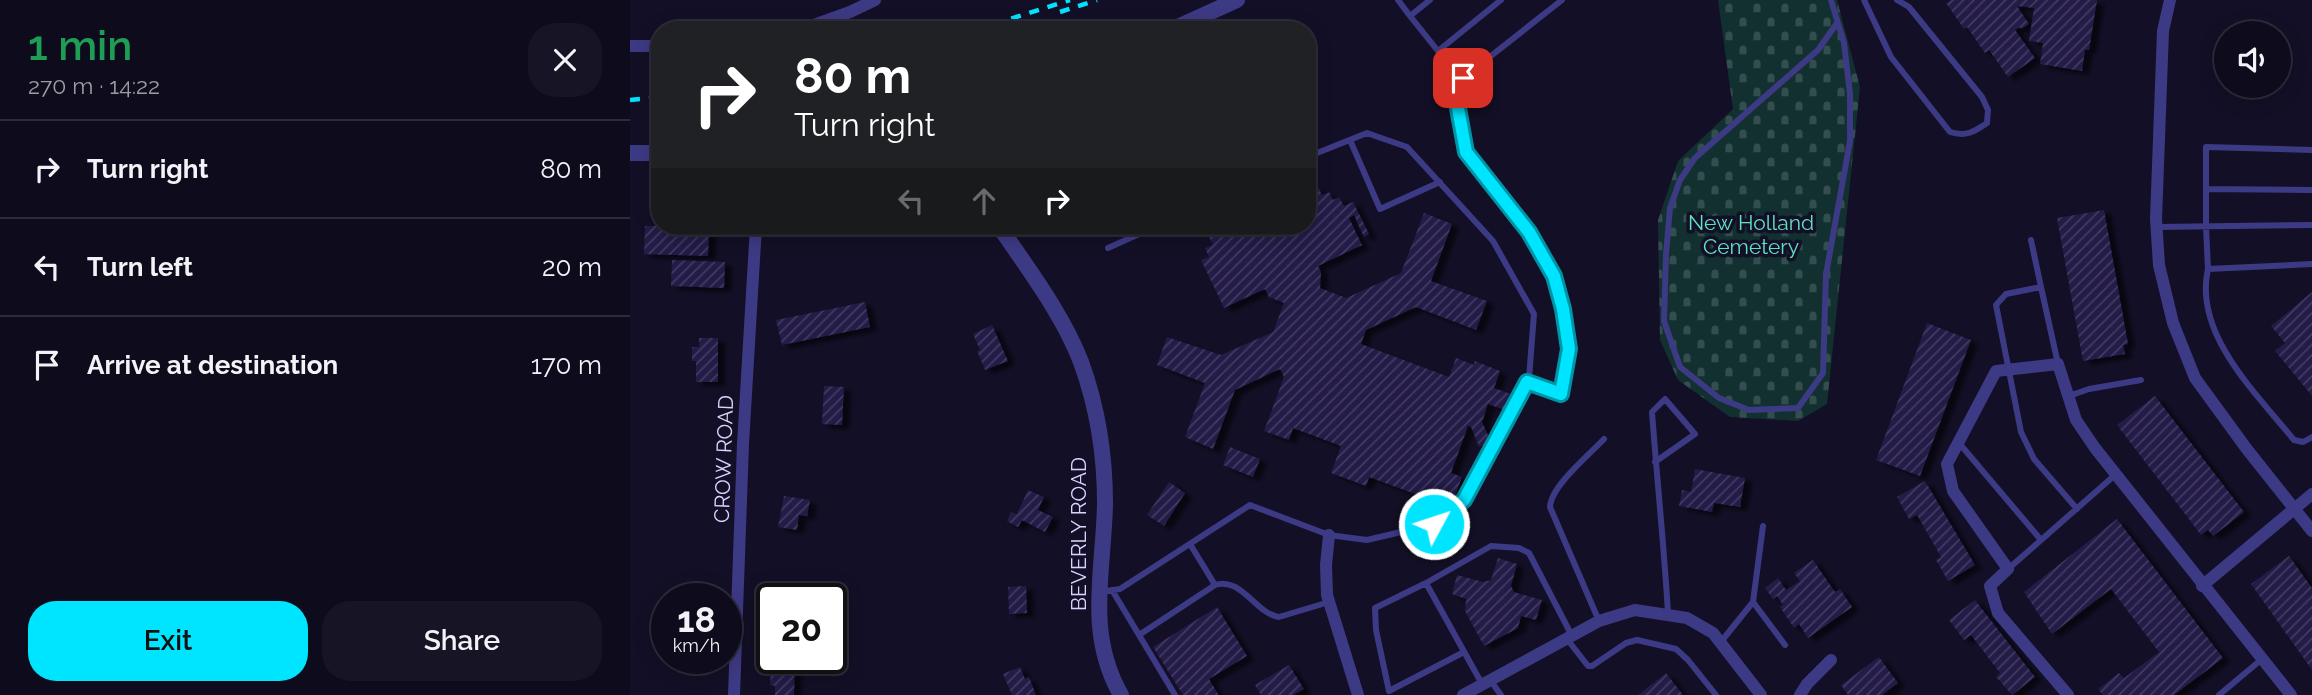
<!DOCTYPE html>
<meta charset="utf-8">
<style>
:root{--surface:#0e0b1c;--page:#171425;--text:#f1f3f6;--muted:#9b9ba3;--line:#2e2b3b;--accent:#00e5ff}
body{margin:0;font-family:Raleway,sans-serif;background:var(--page);color:var(--text);height:100vh;display:flex;flex-direction:column;font-size:26px;white-space:nowrap}
*{box-sizing:border-box;margin:0}
p{font-size:23px;color:var(--muted)}
.icon{flex:none;width:38px;height:38px;fill:none;stroke:currentColor;stroke-width:2;stroke-linecap:round;stroke-linejoin:round}
.map{position:relative;flex:1;overflow:hidden}
.details{display:flex;flex-direction:column;background:var(--surface);width:630px}
.details>*{flex:none}
.top-card{position:absolute;left:21px;top:21px;width:665px;height:214px;border-radius:28px;box-shadow:0 4px 18px #0003,0 0 0 2px var(--line);background:#202124;color:#fff;overflow:hidden}
.tools{position:absolute;left:1584px;top:21px;display:grid;gap:14px}
.tools a{display:grid;place-items:center;width:77px;height:77px;border-radius:50%;background:var(--surface);box-shadow:0 4px 18px #0003,0 0 0 2px var(--line);font-size:35px}
.speed{position:absolute;left:21px;top:583px;display:flex;gap:14px;font-size:35px;font-weight:700;text-align:center}
.speed>*{display:grid;place-content:center;width:91px;height:91px;border-radius:50%;background:var(--surface);box-shadow:0 4px 18px #0003,0 0 0 2px var(--line);line-height:1}
.speed small{font-size:18px;font-weight:400}
.speed .limit{border:4px solid #111;border-radius:10px;background:#fff;color:#111}
.pin{position:absolute;display:grid;place-items:center;width:60px;height:60px;color:#fff;margin:-30px;border-radius:14px;box-shadow:0 4px 10px #0006}
.me{position:absolute;width:77px;margin:-38px;rotate:50deg;stroke-linejoin:round;filter:drop-shadow(0 0 5px #0008)}
.turn{display:flex;align-items:center;gap:24px;height:147px;padding:0 28px;font-size:32px}
.turn .icon{width:91px;height:91px;stroke-width:2.5}
.turn b{display:block;font-size:49px;line-height:60px}
.lanes{display:flex;align-items:center;height:66px;padding:0 28px;background:#0003;justify-content:center;gap:35px;direction:ltr}
.lanes .off{opacity:.35}
.round{display:grid;place-items:center;flex:none;width:74px;height:74px;border-radius:28px;background:var(--page)}
.overview{display:flex;align-items:center;justify-content:space-between;height:119px;padding:0 28px}
h1{font-size:42px;font-weight:600;line-height:52px;color:#1e9e55}
.action{display:flex;gap:14px;margin-top:auto;padding:14px 28px}
.action a{flex:1;height:80px;border-radius:28px;background:var(--accent);color:#111;font-size:28px;font-weight:600;line-height:80px;text-align:center}
.action a+a{background:var(--page);color:var(--text)}
ul{padding:0;list-style:none}
li{display:flex;align-items:center;gap:21px;height:98px;padding:0 28px;border-top:2px solid var(--line)}
li div{flex:1}
li b{display:block;font-size:26px}
li em{font-style:normal}
main{display:flex;flex:1;min-height:0}
.map>svg:first-child{display:block}
</style>
<main>
<section class="details">
<div class="overview"><div><h1>1 min</h1><p>270 m · 14:22</p></div><a class="round"><svg class="icon" aria-label="close" viewBox="0 0 24 24"><path d="M6 6l12 12M18 6L6 18"/></svg></a></div>
<ul>
<li><svg class="icon" aria-label="right" viewBox="0 0 24 24"><path d="M7 20v-9h11M14 6l5 5-5 5"/></svg><div><b>Turn right</b></div><em>80 m</em></li>
<li><svg class="icon" aria-label="left" viewBox="0 0 24 24"><path d="M17 20v-9H6M10 6l-5 5 5 5"/></svg><div><b>Turn left</b></div><em>20 m</em></li>
<li><svg class="icon" aria-label="arrive" viewBox="0 0 24 24"><path d="M6 21V4h12l-3 4 3 4H6"/></svg><div><b>Arrive at destination</b></div><em>170 m</em></li>
</ul>
<div class="action"><a>Exit</a><a>Share</a></div>
</section>
<div class="map">
<svg width="1682" height="695" viewBox="0 0 1682 695">
<defs>
<pattern id="cemetery-stones" width="16" height="16" patternUnits="userSpaceOnUse" patternTransform="scale(1.75)"><rect width="16" height="16" fill="#12302f"/><path d="M2 7V4a2 2 0 0 1 4 0v3zM10 15v-3a2 2 0 0 1 4 0v3z" fill="#344d4e"/></pattern>
<pattern id="building-hatch" width="6" height="6" patternUnits="userSpaceOnUse" patternTransform="scale(1.75)"><rect width="6" height="6" fill="#241b47"/><path d="M-1 1l2-2M0 6l6-6M5 7l2-2" fill="none" stroke="#433b63"/></pattern>
<filter id="shadow"><feDropShadow dx="7" dy="4" stdDeviation="2" flood-color="#0009"/></filter>
</defs>
<rect width="100%" height="100%" fill="#130f26"/>
<!-- cemetery -->
<path fill="url(#cemetery-stones)" d="M1088,0H1207L1230,87L1197,404L1168,421L1100,417L1048,380L1030,340L1028,220L1048,161L1103,109Z"/>
<!-- building -->
<path fill="url(#building-hatch)" filter="url(#shadow)" d="M1321,0H1467L1459,50H1455L1452,71L1410,64L1413,43L1399,41L1404,8L1387,6L1399,24L1391,29L1390,27L1385,30L1405,58L1378,77L1359,50L1355,53L1337,27L1334,29L1316,3Z
M688,187L692,195L699,192L703,200L709,197L714,206L723,202L739,234L734,237L724,215L719,218L732,245L688,266L691,272L690,288L716,298L771,273L794,213L822,224L801,281L857,301L846,330L786,307L736,330L731,344L819,377L826,358L844,365L845,361L870,371L864,388L881,394L875,410L858,404L852,422L861,442L849,447L841,427L838,426L821,473L832,477L823,501L817,499L815,505L739,477L736,486L701,473L711,446L663,428L659,440L634,431L654,377L650,369L605,390L583,449L555,437L575,383L527,365L537,337L591,355L643,332L654,303L639,297L635,289L594,308L571,260L579,257L575,248L583,245L579,237L596,226H677V190Z
M1474,210L1498,344L1493,345L1495,354L1453,361L1427,218Z
M15,226H61V230L79,231L78,256L14,254Z
M42,260L95,262L94,288L41,286Z
M1682,292V396L1645,351L1655,343L1641,326Z
M235,302L240,327L152,345L146,320Z
M1297,323L1341,340L1290,476L1246,460Z
M362,325L378,361L355,370L347,351L350,350L343,334Z
M69,338H88V382H66V361H62V347H69Z
M194,386L214,387L212,425L192,424Z
M1525,396L1614,512L1583,536L1578,530L1571,535L1487,425Z
M600,447L630,459L623,477L593,465Z
M1065,469L1115,478L1110,507L1084,503L1082,512L1049,506L1052,490L1061,492Z
M1295,481L1345,565L1318,581L1306,560L1311,557L1287,515L1279,519L1267,497Z
M539,482L555,493L534,526L517,515Z
M398,490L414,497L408,510L423,517L415,532L392,520L388,527L377,521L381,512L387,514Z
M154,496L180,500L177,516L169,515L167,530L148,527Z
M1487,519L1593,658L1544,695H1473L1468,689L1489,673L1494,678L1529,652L1481,589L1422,634L1394,592Z
M1659,556L1682,588V670L1621,584Z
M868,558L887,564L881,586L884,592L912,600L906,620L891,616L888,628L854,646L835,611L836,599L822,594L827,575L853,582L861,580Z
M1183,560L1205,592L1210,589L1222,607L1178,638L1169,624L1164,628L1150,607L1153,605L1147,596L1143,599L1135,588L1148,578L1156,590L1170,581L1164,573Z
M396,586L397,613L379,614L378,587Z
M1345,600L1405,677L1382,695L1366,677L1370,673L1341,635L1334,640L1319,620Z
M587,607L617,656L579,679L588,694L587,695H553L523,647Z
M1249,657L1268,683L1252,695H1218L1211,685Z
M141,661H165L164,695H145V686L140,685Z
M659,665L674,689L663,695H631L625,685Z
M390,667L395,679L399,677L406,695H382L373,674Z
M1036,673L1053,695H1008Z"/>
<g fill="none" stroke-linecap="round" stroke-linejoin="round">
<!-- service -->
<path stroke="#3d3a85" stroke-width="6" d="M768,0L780,16L800,0
M1201,0L1214,43L1220,94V141L1196,274L1193,373L1168,408L1119,410L1089,398L1050,367L1034,321L1036,255L1040,208L1050,180L1065,158L1188,50L1207,23
M1234,0L1261,57L1320,132C1336,137 1344,132 1357,123L1358,110L1352,97L1279,7L1267,0
M780,16L832,81
M808,51L871,0
M720,140L750,209L810,182
M1576,189L1682,190
M1527,227L1682,225
M1401,240L1411,287
M478,248L527,226
M1682,264L1578,269C1563,334 1627,394 1664,440L1673,442L1682,437
M1578,269L1576,227V147L1682,150
M1428,364L1411,287L1376,294L1366,305L1391,432L1404,459L1447,509
M897,382L931,394L939,349L933,309L924,276L899,232L836,152L826,92L833,78L932,0
M1439,396L1459,389L1511,380
M1329,443L1411,540
M1025,462L1065,434L1035,399L1022,412C1027,479 1034,546 1038,613
M1378,569L1485,475
M796,583L861,546L889,548L899,553L942,636
M585,585C611,576 626,614 649,617L699,602
M482,590L545,695
M470,592L490,589L620,505L699,535L737,540L805,524L834,500L899,378L904,314L863,241L777,147L737,133L677,157
M1123,602L1133,526
M969,621L920,507C921,486 959,455 974,439
M509,635L585,585L560,544
M937,639L958,666H962L996,643L1007,640L1046,649L1058,660L1086,695
M1090,643L1123,602L1155,645
M834,652L759,691L746,630L745,608L796,583L852,684
M860,680L871,695
M1589,695L1632,659"/>
<!-- minor -->
<path stroke="#3d3a85" stroke-width="12" d="M1540,0L1533,31L1526,219L1529,265L1543,323L1565,378L1616,448L1682,531
M170,30L220,12L245,0
M0,46H30
M699,535L696,565L697,595L728,695
M1572,586L1682,494
M104,695L113,444L126,226
M833,695L969,621L1005,610L1057,618L1083,633L1131,695
M1170,695L1177,684L1201,660
M1438,695L1368,613L1360,586L1378,569L1323,491L1317,464L1366,371L1428,364L1446,420L1465,448L1661,695"/>
<!-- tertiary -->
<path stroke="#3d3a85" stroke-width="16" d="M541,30L607,0
M0,153H30
M369,226C398,269 432,313 451,362C467,406 475,456 475,503C474,571 455,632 491,695"/>
<!-- rail -->
<path stroke="#00e5ff" stroke-width="4.5" stroke-dasharray="10 9" stroke-linecap="butt" d="M430,12L467,0
M345,30L440,0
M0,100L30,97"/>
</g>
<g fill="none" stroke-linecap="round" stroke-linejoin="round">
<defs>
<path id="route" d="M804,524L834,500L897,382L931,394L939,349L933,309L924,276L899,232L836,152L825,92L833,78"/>
</defs>
<!-- route casing -->
<use href="#route" stroke="#0095a6" stroke-width="18"/>
<!-- route -->
<use href="#route" stroke="#00e5ff" stroke-width="12"/>
</g>
<g text-anchor="middle" stroke-width="7" stroke-linejoin="round" paint-order="stroke">
<!-- park labels -->
<g font-size="21" fill="#5fe0c0" stroke="#130f26">
<text x="1121" y="230">New Holland<tspan x="1121" dy="24">Cemetery</tspan></text>
</g>
<!-- street labels -->
<g font-size="21" fill="#d9d4ff" stroke="#130f26">
<text transform="translate(94 459) rotate(-88)" y="7">CROW ROAD</text>
<text transform="translate(449 534) rotate(-90)" y="7">BEVERLY ROAD</text>
</g>
</g>
</svg>
<div class="tools">
<a><svg class="icon" aria-label="sound" viewBox="0 0 24 24"><path d="M4 9h4l5-4v14l-5-4H4zM17 9q2 3 0 6"/></svg></a>
</div>
<div class="speed"><div>18<small>km/h</small></div><div class="limit">20</div></div>
<div class="pin" style="left:833px;top:78px;background:#d93025"><svg class="icon" aria-label="arrive" viewBox="0 0 24 24"><path d="M6 21V4h12l-3 4 3 4H6"/></svg></div>
<svg class="me" style="left:804px;top:524px" viewBox="-20 -20 40 40"><circle r="17" fill="#00e5ff" stroke="#fff" stroke-width="3"/><path d="M0-11L8 9 0 5-8 9z" fill="#fff"/></svg>
<div class="top-card">
<div class="turn"><svg class="icon" aria-label="right" viewBox="0 0 24 24"><path d="M7 20v-9h11M14 6l5 5-5 5"/></svg><div><b>80 m</b>Turn right</div></div>
<div class="lanes"><svg class="icon off" aria-label="left" viewBox="0 0 24 24"><path d="M17 20v-9H6M10 6l-5 5 5 5"/></svg><svg class="icon off" aria-label="ahead" viewBox="0 0 24 24"><path d="M12 20V5M6 11l6-6 6 6"/></svg><svg class="icon" aria-label="right" viewBox="0 0 24 24"><path d="M7 20v-9h11M14 6l5 5-5 5"/></svg></div>
</div>
</div>
</main>
